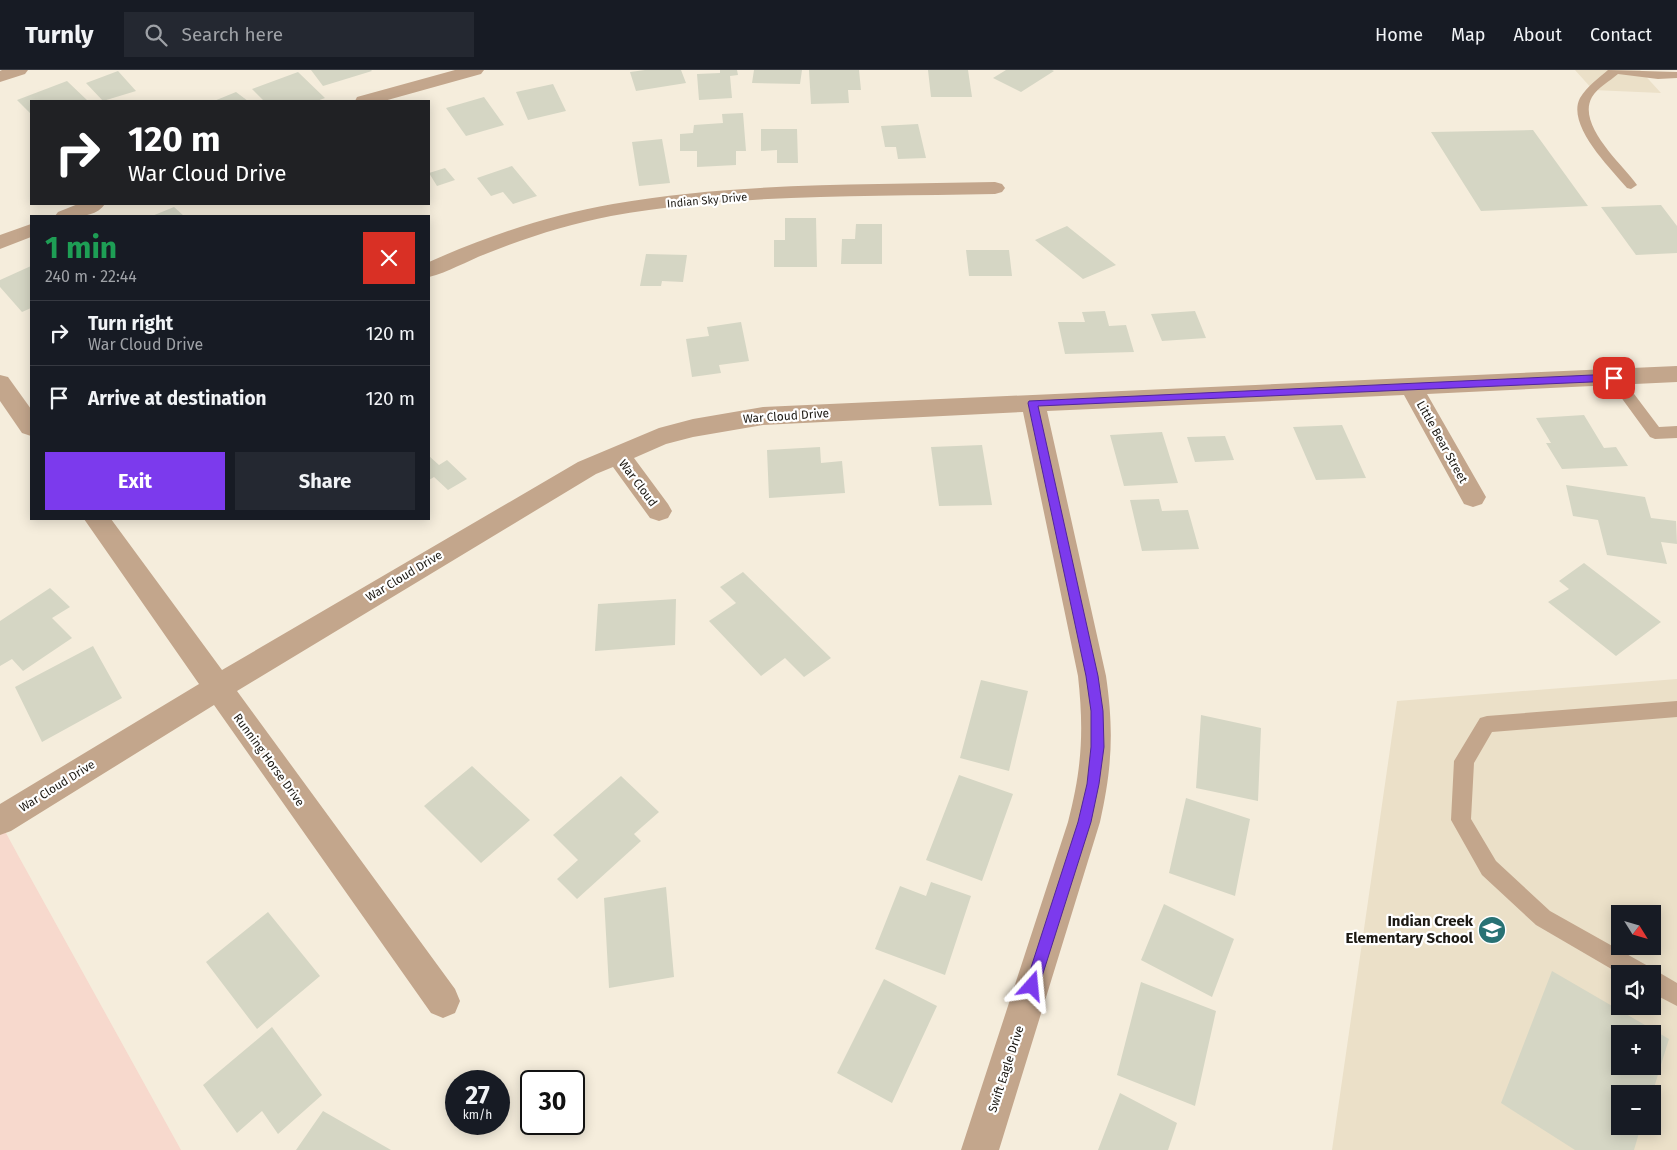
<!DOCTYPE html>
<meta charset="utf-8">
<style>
:root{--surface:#171b24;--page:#242831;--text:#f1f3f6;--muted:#9ea1a6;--line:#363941;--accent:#7c3aed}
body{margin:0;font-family:"Fira Sans",sans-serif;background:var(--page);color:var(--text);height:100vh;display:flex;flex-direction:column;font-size:19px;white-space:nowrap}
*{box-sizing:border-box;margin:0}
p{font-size:16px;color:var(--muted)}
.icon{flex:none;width:28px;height:28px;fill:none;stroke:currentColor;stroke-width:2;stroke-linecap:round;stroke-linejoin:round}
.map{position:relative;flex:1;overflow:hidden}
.details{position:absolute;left:30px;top:145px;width:400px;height:305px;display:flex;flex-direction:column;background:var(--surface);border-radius:0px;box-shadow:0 2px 12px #0003}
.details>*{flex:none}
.banner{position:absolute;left:30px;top:30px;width:400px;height:105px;border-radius:0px;box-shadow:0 2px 12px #0003;background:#202124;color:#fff;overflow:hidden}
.needle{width:32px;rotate:127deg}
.buttons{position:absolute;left:1611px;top:835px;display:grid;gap:10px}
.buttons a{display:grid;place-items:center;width:50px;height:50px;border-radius:0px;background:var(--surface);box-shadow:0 2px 12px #0003;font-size:25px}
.speed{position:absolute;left:445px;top:1000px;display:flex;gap:10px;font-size:25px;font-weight:700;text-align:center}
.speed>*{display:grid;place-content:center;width:65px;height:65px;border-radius:50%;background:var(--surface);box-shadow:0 2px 12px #0003;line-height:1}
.speed small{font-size:12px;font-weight:400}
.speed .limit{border:2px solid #111;border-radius:8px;background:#fff;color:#111}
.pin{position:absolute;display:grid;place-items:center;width:42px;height:42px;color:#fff;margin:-21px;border-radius:10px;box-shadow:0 2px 8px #0006}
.me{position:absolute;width:55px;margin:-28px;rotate:18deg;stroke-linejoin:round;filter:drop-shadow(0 0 4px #0008)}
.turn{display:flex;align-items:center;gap:18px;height:105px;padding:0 15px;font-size:22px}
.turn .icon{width:65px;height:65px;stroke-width:2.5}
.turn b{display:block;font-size:35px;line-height:42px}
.round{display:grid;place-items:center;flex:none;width:52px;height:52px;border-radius:0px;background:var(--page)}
.summary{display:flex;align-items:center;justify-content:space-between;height:85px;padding:0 15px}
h1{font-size:30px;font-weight:700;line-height:38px;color:#1e9e55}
.primary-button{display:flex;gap:10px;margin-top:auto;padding:10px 15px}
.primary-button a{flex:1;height:58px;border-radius:0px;background:var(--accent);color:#fff;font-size:20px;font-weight:700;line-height:58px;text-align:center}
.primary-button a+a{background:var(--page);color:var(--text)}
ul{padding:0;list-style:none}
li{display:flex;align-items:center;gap:15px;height:65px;padding:0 15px;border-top:1px solid var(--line)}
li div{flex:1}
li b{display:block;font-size:19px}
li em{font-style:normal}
header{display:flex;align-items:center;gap:30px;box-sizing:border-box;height:70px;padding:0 25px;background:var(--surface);border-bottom:1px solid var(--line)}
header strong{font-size:24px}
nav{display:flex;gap:28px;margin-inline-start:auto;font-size:18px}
.search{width:350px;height:45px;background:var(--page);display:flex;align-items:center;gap:12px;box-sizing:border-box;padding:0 18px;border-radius:0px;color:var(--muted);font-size:19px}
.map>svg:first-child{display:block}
</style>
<header>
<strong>Turnly</strong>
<div class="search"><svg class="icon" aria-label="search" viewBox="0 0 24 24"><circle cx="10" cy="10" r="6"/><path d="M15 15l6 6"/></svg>Search here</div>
<nav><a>Home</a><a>Map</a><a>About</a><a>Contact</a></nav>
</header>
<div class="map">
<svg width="1677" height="1080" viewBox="0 0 1677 1080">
<rect width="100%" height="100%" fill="#f5eddc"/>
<!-- built -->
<path fill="#ebe0c8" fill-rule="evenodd" d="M1575,0H1640L1661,23L1593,20Z
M1677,609V1080H1332L1397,631ZM1620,844H1652V876H1620ZM1620,904H1652V936H1620ZM1620,964H1652V996H1620ZM1620,1024H1652V1056H1620Z"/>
<!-- green -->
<path fill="#f7d9cd" d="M0,752L19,787L181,1080H0Z"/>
<!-- building -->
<path fill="#d5d6c4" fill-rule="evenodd" d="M311,0H371L372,1L323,16Z
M645,0H681L686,13L636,21L630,2Z
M720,0H737L738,5L730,6L732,28L699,30L697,4L720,3Z
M754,0H802L800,14L752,13Z
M809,0H859L861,20H848L849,33L811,34Z
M928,0H968L972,27H931Z
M1006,0H1052L1054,1L1021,22L993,8Z
M118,1L136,21L103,31L86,13Z
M298,2L325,28L317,31H264L252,19Z
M67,11L88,31H31V44L17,30Z
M553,14L566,41L528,50L516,22Z
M236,22L248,31H214Z
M484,27L504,55L466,66L446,38Z
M743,43L746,81H736V95L697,97V81H680V64L693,63L694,55L723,53L722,44Z
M918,54L926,88L898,89L896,77H885L881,56Z
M761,59H797L798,93H777V80L761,81Z
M1533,60L1588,136L1481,141L1431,62Z
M662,69L670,113L639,116L632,72Z
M512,96L537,126L513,134L503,122L491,126L477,108Z
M445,98L455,110L437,116L429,103Z
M1661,135L1677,156V183L1636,185L1601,137Z
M174,137L184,146H152Z
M785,148H816L817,197H774V170H785Z
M856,154H882V194H841L842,169H855Z
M1067,156L1116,195L1083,209L1035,170Z
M966,180H1009L1012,206H969Z
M646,184L687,185L683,212L662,211L661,216H640Z
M31,196V238L22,242L0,217V210Z
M1105,241L1109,256L1126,255L1134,282L1065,284L1058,252H1085L1082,242Z
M1195,241L1206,268L1162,271L1151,244Z
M741,252L749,291L719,295L721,303L692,307L686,269L709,266L707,257Z
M1584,345L1604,378L1616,377L1628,396L1562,399L1546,373H1551L1536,348Z
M1342,355L1366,408L1316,410L1293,357Z
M1162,362L1178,413L1124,416L1110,365Z
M1225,366L1234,390L1195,392L1187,367Z
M982,375L992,435L939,436L931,377Z
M820,377L821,393L842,391L845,423L769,428L767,380Z
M429,386L439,395L447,390L467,409L448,420L434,407L429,410Z
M1566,415L1645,427L1651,448L1676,451L1677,474L1661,472L1667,494L1607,485L1598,450L1573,446Z
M1159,429L1162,441L1188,440L1199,479L1142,481L1130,430Z
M1584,493L1661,552L1616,586L1548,532L1569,519L1559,511Z
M743,502L831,588L804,607L785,588L761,606L709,551L736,533L720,517Z
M50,518L70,537L52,548L72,568L23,601L12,589L0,596V551Z
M676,529L675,575L595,581L598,534Z
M93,576L122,628L42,672L15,617Z
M981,610L1028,621L1009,701L960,688Z
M1201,645L1261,658L1258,731L1196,718Z
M472,696L530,750L481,793L424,736Z
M959,705L1013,724L982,811L926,790Z
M621,706L659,742L634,764L641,771L577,829L557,809L578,790L553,765Z
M1186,728L1250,749L1235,826L1169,803Z
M931,812L971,826L945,905L875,879L900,816L926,826Z
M666,817L674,907L609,918L604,828Z
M1164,834L1234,869L1212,927L1141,890Z
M268,842L320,906L257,959L206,892Z
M1552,901L1669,969L1652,1024H1620V1056H1641L1634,1080H1575L1501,1033ZM1620,964H1652V996H1620Z
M884,909L937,936L892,1033L837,1003Z
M1141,912L1216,941L1195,1036L1117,1005Z
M272,957L322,1025L278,1064L262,1041L237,1063L203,1015Z
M1120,1023L1177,1053L1168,1080H1098Z
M323,1041L391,1080H296Z"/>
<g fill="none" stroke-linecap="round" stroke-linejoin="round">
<!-- service -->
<path fill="#c3a68c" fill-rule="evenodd" d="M1608,0L1677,2V8L1658,9L1618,4C1610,11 1598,17 1592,27C1576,55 1623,95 1637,115L1631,119L1627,118C1610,98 1566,55 1580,28C1587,16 1599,8 1608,0Z
M1614,303L1619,304L1659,357L1677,356V368L1655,369L1650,367L1607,308L1609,304Z
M1677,631V647L1492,662L1474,693L1471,749L1496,791L1550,841L1648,896L1650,901L1660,903L1677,913V936L1652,923V904H1620L1536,855L1482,805L1451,750L1454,691L1480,648L1487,646Z"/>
<!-- minor -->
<path fill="#c3a68c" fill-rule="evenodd" d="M2,0H28L25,4L0,12V1Z
M455,0H484L481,4L384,31H355L357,27Z
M995,112L1002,114L1005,118L1002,122L995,124C868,127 737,123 611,146C569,154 528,167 488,183C469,190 449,202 429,207V192C487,166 549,145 613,134C739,112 868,115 995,112Z
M78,134H105C95,149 70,147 55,146L58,142Z
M31,154V167L0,179V165Z
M1677,296V312L1427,324L1486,427L1482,434L1473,437L1464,434L1404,325L1047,341L1106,606C1114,661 1112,698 1100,752L999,1080H961L1068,752C1082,698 1084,661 1078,606L1023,342L763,355L693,367L666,374L634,388L668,434L672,441L668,448L659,451L650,448L613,397L596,404L237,621L455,919L460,931L455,943L443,948L431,943L214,635L11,761L0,765V734L199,614L84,449H111L222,600L578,392L659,358L693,349L763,337Z
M0,305L8,307L31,339V366L22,363L0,331Z"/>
</g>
<!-- route -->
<path fill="#7c3aed" stroke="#51269a" d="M1614,304L1618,308L1614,311L1038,336L1098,606L1103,641L1104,677L1099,714L1091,752L1039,916L1037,921L1032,923L1027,921L1025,916L1078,752L1087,714L1091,677V641L1086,606L1028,333L1029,331Z"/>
<!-- icons -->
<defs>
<symbol id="school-disc" viewBox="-11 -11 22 22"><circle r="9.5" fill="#287274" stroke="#fff"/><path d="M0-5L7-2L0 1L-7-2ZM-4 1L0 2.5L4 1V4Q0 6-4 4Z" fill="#fff"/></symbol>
</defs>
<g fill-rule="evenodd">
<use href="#school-disc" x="1476" y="844" width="32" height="32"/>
</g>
<g text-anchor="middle" stroke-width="4.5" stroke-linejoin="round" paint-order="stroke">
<!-- far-street labels -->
<g font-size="11" fill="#1c1913" stroke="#fff">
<text transform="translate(707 130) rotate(-5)" y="4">Indian Sky Drive</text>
</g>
<!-- street labels -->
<g font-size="12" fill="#1c1913" stroke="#fff">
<text transform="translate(786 346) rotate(-4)" y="4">War Cloud Drive</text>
<text transform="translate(1442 372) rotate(61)" y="4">Little Bear Street</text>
<text transform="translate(638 413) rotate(53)" y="4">War Cloud</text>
<text transform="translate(404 506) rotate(-31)" y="4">War Cloud Drive</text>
<text transform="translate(269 690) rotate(54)" y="4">Running Horse Drive</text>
<text transform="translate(57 716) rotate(-32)" y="4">War Cloud Drive</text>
<text transform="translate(1006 999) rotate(-72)" y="4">Swift Eagle Drive</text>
</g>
<!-- near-poi labels -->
<g font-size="15" font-weight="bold" fill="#1c1913" stroke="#fff" text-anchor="end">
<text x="1473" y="856">Indian Creek<tspan x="1473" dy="17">Elementary School</tspan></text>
</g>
</g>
</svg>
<div class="buttons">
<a><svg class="needle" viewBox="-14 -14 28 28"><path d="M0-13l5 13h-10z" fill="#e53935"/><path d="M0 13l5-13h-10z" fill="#9ea1a6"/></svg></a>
<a><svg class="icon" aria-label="sound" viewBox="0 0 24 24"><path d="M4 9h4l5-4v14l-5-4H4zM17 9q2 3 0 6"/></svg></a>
<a>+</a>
<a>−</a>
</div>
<div class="speed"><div>27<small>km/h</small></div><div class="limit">30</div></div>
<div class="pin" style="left:1614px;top:308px;background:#d93025"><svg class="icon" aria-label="arrive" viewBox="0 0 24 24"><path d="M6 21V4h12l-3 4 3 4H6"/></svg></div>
<svg class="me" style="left:1032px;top:916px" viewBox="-20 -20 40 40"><path d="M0-17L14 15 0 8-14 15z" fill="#7c3aed" stroke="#fff" stroke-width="4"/></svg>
<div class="banner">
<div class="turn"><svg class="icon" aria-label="right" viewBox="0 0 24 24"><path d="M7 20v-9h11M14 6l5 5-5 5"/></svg><div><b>120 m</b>War Cloud Drive</div></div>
</div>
<section class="details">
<div class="summary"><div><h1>1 min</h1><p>240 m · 22:44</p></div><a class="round" style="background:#d93025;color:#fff"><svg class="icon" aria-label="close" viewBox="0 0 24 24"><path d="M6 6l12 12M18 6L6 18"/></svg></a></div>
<ul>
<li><svg class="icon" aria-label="right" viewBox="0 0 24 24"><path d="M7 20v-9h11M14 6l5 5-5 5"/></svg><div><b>Turn right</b><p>War Cloud Drive</p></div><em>120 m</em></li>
<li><svg class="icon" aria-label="arrive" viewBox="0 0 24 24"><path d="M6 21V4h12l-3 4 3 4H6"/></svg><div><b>Arrive at destination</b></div><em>120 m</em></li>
</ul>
<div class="primary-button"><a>Exit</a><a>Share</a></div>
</section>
</div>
